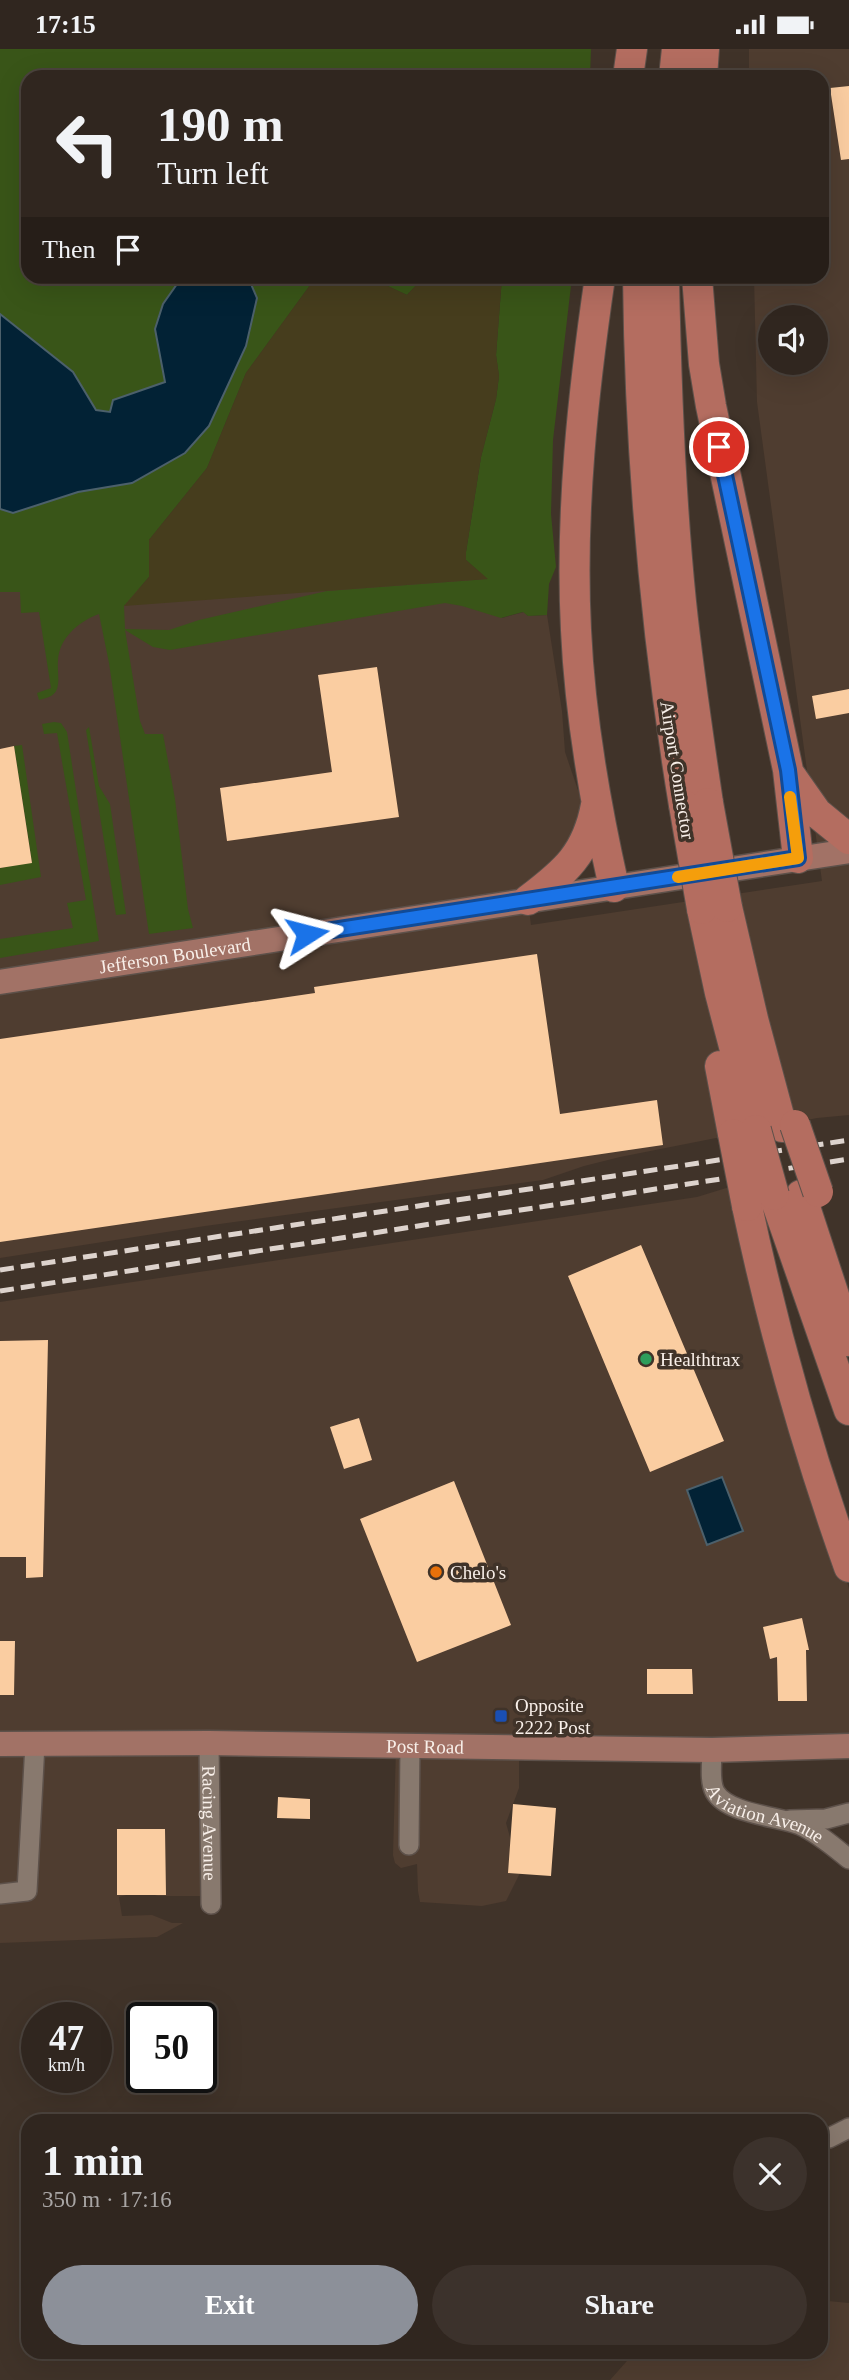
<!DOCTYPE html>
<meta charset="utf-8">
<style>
:root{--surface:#30261f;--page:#3c322c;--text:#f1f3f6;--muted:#a8a5a4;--line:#4b433d;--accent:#8c9099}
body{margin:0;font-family:Georgia,serif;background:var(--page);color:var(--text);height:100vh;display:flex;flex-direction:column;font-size:26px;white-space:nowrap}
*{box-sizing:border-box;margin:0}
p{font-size:23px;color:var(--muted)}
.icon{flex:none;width:38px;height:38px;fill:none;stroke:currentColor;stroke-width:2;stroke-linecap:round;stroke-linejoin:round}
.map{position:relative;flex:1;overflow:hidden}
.panel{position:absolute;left:21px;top:2065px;width:807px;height:245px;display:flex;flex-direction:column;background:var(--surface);border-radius:21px;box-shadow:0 7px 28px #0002,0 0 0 2px var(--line)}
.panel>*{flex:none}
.hud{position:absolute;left:21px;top:21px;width:808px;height:214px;border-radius:21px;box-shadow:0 7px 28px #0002,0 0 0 2px var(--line);background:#30261f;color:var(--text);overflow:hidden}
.controls{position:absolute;left:758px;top:256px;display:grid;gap:14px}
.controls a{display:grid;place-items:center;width:70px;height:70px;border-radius:50%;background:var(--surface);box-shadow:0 7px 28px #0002,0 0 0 2px var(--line);font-size:35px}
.speed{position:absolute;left:21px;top:1953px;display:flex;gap:14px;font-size:35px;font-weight:700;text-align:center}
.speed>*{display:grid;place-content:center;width:91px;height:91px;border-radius:50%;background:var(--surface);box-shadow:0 7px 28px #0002,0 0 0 2px var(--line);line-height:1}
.speed small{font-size:18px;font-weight:400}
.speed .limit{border:4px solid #111;border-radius:10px;background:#fff;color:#111}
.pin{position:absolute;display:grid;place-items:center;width:60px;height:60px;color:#fff;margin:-30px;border:4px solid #fff;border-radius:50%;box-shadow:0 2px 7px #0007}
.me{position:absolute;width:77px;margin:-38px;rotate:81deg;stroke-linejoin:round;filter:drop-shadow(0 0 5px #0008)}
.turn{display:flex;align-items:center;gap:24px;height:147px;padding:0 21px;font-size:32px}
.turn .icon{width:91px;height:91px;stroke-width:2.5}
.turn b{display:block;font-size:49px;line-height:60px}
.then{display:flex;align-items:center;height:66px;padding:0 21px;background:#0003;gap:14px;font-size:26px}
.round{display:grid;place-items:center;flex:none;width:74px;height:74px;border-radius:37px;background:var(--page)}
.summary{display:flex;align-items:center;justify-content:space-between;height:119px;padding:0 21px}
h1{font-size:42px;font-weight:800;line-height:52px}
.primary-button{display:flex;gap:14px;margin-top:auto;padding:14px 21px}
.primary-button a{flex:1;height:80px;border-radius:42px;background:var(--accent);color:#fff;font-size:28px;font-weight:800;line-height:80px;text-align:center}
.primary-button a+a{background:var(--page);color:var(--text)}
.status{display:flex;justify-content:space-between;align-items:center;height:49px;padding:0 35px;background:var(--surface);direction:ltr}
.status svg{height:19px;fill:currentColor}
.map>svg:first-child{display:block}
</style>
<div class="status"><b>17:15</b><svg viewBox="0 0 49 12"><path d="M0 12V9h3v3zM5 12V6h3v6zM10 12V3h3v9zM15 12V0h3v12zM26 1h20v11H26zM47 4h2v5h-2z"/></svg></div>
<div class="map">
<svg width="849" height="2331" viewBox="0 0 849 2331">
<rect width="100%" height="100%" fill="#403329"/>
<!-- built -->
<path fill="#4f3d30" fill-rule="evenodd" d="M749,0H849V1066L817,1069L620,1108L584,1117L543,1131L205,1177L0,1209V543L488,530L502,569L524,563L528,567L547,566L562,662L565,703L584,759L580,790L527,845L531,876L822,832L757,353L754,228H822V28H749ZM770,268H816V313H770Z
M736,1136L849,1540V1702L519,1704V1739L506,1774L520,1824L506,1852L482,1857L420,1853L418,1842L417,1815L401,1819L395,1814L393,1806L396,1699L213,1695L203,1847H158L141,1842L119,1848L122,1867L152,1866L172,1874H183L157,1888L0,1894V1253L697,1148Z
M828,2252L849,2254V2331H610L635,2303H821V2286Z"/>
<!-- green -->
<path fill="#395518" d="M0,0H591L590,28H28V228H182L178,231L155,280L165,333L113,351L111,363L96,362L73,323L0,265Z
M248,228H316L246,324L207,419L149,491V528L124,557L125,580L169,581L199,571L327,542L487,530L466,511V503L481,408L496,350L499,327L496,306L502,228H572L553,391L551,465L556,518L549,535L547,566L528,567L523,563L501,569L462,557L445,554L170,601L153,598L125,581L140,672L145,685H163L175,750L188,860L193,879L149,885L109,614L99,565C78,573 59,589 58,612C57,621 60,631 57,640C54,648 46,649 39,651L37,644L51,639L39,563L21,564L20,543H0V460L13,464L78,443L132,434L257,250Z
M368,228H424L407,246Z
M54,673L61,674L67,683L99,892L0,909V890L73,879L67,854L86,851L57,684L44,685L42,675Z
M89,678L99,737L110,755L126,865L116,866L86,681Z
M22,696L41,828L0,836V819L32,813L14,697Z"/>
<!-- sand -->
<path fill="#463d1d" d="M316,228H368L407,246L424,228H502L496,306L499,327L496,350L481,408L466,503V511L488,530L124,557L149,528V491L207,419L246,324Z"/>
<!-- water -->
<path fill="#022235" stroke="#4c606b" stroke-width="2" d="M182,228H248L257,249L246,297L209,377L185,404L132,434L78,443L13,464L0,460V265L73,323L96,361L110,363L113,351L165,333L155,280L163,255Z
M722,1428L743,1482L707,1496L687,1441Z"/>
<!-- building -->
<path fill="#facda1" d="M849,37V110L841,111L830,39Z
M377,618L399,768L227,792L220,739L332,723L318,626Z
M849,640V664L816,670L812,647Z
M14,697L32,814L0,819V700Z
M537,905L560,1065L657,1051L663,1096L0,1193V990L315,944L314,938Z
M641,1196L724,1392L650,1423L568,1227Z
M48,1291L43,1528L26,1529V1508H0V1292Z
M359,1369L372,1411L344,1420L330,1378Z
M454,1432L511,1576L417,1613L360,1470Z
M802,1569L809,1601H806L807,1652H778L777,1608L770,1610L763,1578Z
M0,1592H15L14,1646H0Z
M647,1620H692L693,1645H647Z
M278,1748L310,1750V1770L277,1769Z
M513,1755L556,1759L551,1827L508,1824Z
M117,1780H165L166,1846H117Z"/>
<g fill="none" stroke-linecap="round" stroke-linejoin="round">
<defs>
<g id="minor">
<path id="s1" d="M209,1694L211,1855"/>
<path id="s2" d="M712,1701C712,1713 709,1732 715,1743C728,1765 777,1767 800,1776C818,1784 834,1798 849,1810"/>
<path d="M790,1771L826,1770L849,1764"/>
<path d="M409,1796L410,1696"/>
<path d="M0,1845L27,1842L35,1695"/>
<path d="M829,2089L849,2079"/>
</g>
<g id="major">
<path id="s3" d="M0,933L849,802"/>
<path id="s4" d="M0,1695L209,1694L712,1701L849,1697"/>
</g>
<path id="highway" d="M628,28L632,0
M674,28L677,0
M702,28L704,0
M600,228C583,344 570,464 576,581C580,668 595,754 614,838
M638,228C640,405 655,581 684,756
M664,228C666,336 670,445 681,553C688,620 698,687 708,754
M697,228L704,315L711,357L788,721L798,809
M791,727L817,764L849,790
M528,851C565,823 587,805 596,756
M727,858L753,970L782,1078
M702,860L720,944L756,1081
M720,1017L733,1085
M774,1146L849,1361
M801,1146L849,1292
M747,1157C773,1280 807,1400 849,1518"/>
</defs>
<!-- minor casing -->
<use href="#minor" stroke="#5d514a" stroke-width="22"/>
<!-- major casing -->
<use href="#major" stroke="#5d514a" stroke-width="27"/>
<!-- highway casing -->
<use href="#highway" stroke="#5d514a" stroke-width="32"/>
<!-- minor -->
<use href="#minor" stroke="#88796e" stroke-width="19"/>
<!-- major -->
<use href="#major" stroke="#a27266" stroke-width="24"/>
<!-- highway -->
<use href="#highway" stroke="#b46d60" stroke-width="30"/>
<!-- rail -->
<path stroke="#ddd3cd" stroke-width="5" stroke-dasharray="14 7" stroke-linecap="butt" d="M0,1221L849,1091
M0,1242L849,1110"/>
<defs>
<path id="highway-bridge" d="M708,754L727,858
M684,756L702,860
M795,1076L818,1143
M756,1081L774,1146
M733,1085L747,1157"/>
</defs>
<!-- highway-bridge casing -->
<use href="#highway-bridge" stroke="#5d514a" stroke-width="32" stroke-linecap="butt"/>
<!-- highway-bridge -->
<use href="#highway-bridge" stroke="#b46d60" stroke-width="30"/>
</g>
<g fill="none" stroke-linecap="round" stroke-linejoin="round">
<defs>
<path id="route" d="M307,885L798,809L788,721L719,398"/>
</defs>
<!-- route casing -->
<use href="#route" stroke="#114b97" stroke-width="18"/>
<!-- route -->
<use href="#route" stroke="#1a73e8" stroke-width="12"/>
<!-- slow -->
<path stroke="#f59e0b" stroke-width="12" d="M678,828L798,809L790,748"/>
</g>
<!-- markers -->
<circle fill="#2e9e5b" stroke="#403329" stroke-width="2.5" cx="646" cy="1310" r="7"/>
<circle fill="#e8710a" stroke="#403329" stroke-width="2.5" cx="436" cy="1523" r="7"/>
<rect fill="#1a4fb4" stroke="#403329" stroke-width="2.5" x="494" y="1660" width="14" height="14" rx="3.5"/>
<g text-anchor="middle" stroke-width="7" stroke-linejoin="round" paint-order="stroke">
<!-- street labels -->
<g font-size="19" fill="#f8efe9" stroke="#403329">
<text transform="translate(678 721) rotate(81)" y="7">Airport Connector</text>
<text dy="7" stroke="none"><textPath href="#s3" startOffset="177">Jefferson Boulevard</textPath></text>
<text dy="7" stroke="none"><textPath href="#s4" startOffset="425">Post Road</textPath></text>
<text dy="7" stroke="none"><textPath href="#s2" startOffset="98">Aviation Avenue</textPath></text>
<text dy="7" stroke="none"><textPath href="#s1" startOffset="80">Racing Avenue</textPath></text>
</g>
<!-- poi labels -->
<g font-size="19" fill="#f8efe9" stroke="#403329" text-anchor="start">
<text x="660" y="1317">Healthtrax</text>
<text x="450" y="1530">Chelo's</text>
<text x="515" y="1663">Opposite<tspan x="515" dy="22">2222 Post</tspan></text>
</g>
</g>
</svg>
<div class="controls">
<a><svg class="icon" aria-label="sound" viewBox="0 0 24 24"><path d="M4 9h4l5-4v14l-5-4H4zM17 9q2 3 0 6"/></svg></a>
</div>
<div class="speed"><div>47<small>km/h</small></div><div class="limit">50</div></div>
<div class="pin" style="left:719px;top:398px;background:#d93025"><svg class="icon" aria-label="arrive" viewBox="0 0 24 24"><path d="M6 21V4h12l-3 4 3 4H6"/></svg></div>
<svg class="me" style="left:307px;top:885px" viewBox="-20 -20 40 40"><path d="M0-17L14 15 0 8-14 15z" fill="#1a73e8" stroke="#fff" stroke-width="4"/></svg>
<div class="hud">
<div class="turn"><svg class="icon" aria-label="left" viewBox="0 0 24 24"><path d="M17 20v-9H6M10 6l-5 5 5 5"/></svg><div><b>190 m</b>Turn left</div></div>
<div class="then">Then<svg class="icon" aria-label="arrive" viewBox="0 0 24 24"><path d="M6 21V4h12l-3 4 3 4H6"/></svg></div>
</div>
<section class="panel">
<div class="summary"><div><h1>1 min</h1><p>350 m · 17:16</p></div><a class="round"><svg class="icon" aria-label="close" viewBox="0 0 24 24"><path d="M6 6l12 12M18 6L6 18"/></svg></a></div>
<div class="primary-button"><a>Exit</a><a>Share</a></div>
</section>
</div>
